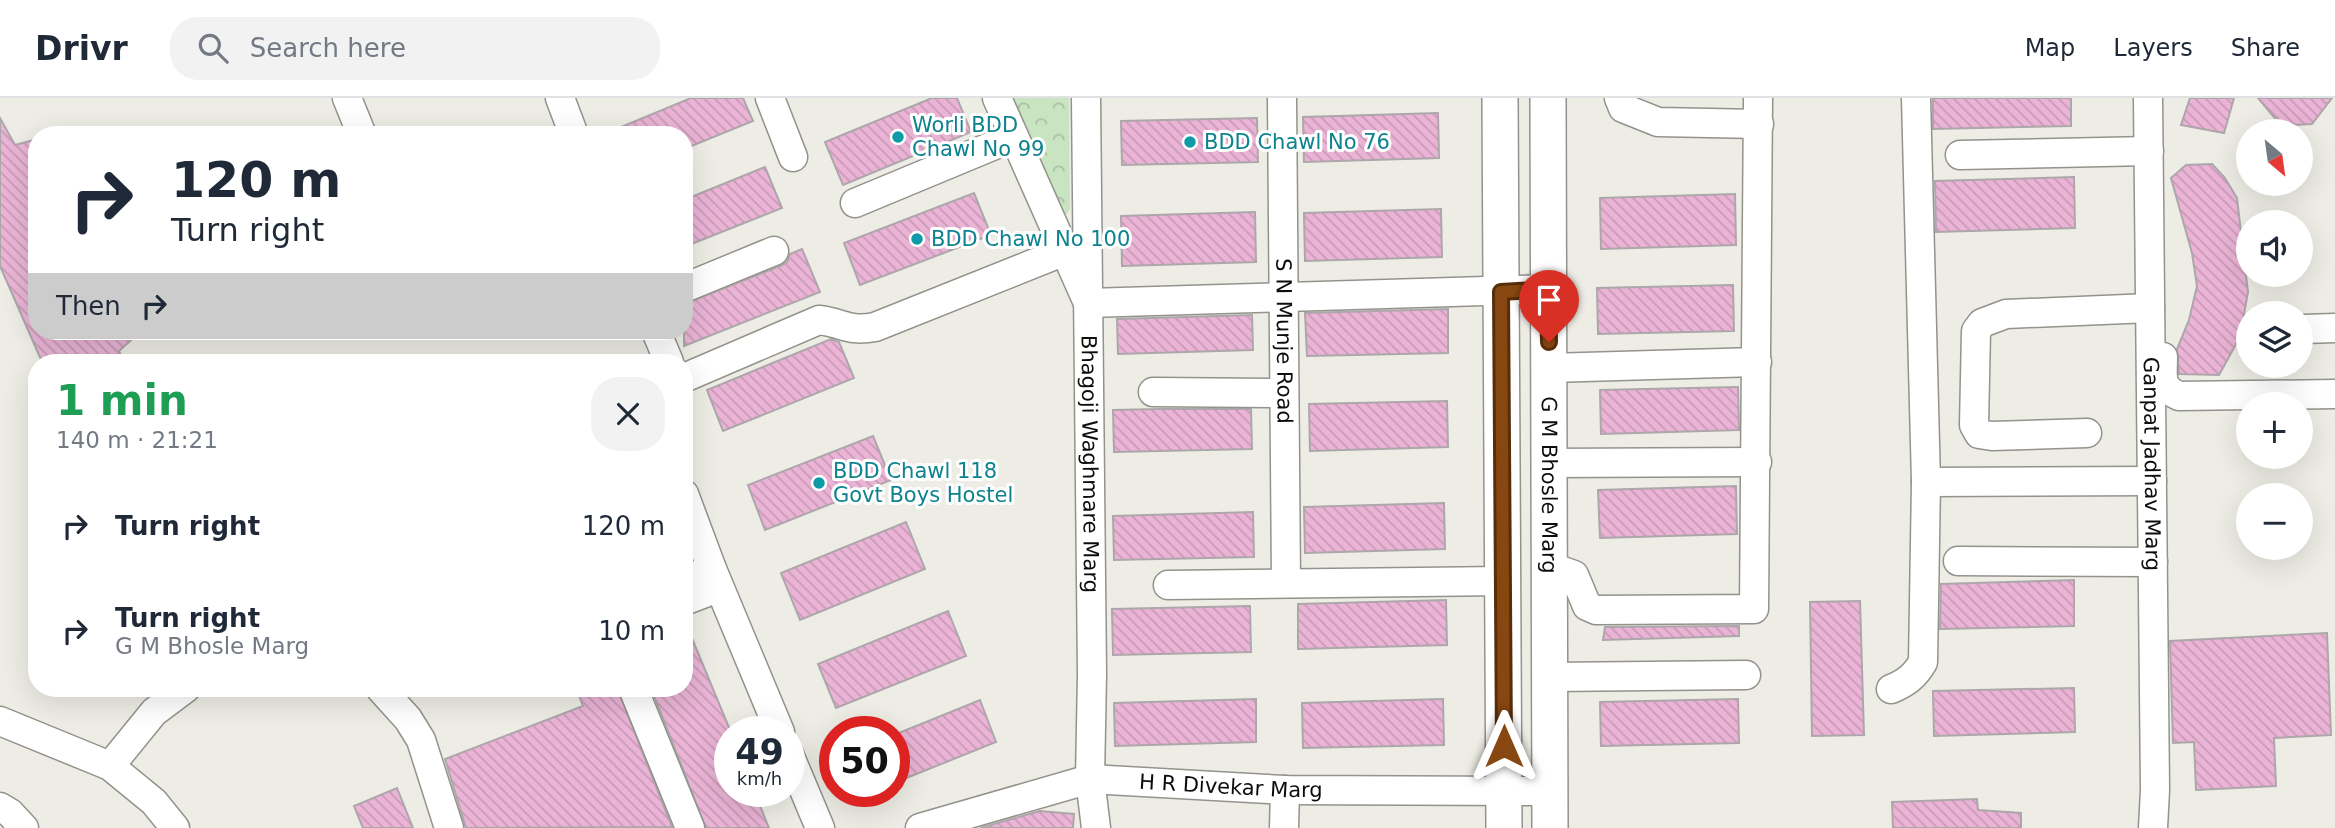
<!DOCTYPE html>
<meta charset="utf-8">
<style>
:root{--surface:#fff;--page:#f2f2f3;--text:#1f2937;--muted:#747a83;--line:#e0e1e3}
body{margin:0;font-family:"DejaVu Sans",sans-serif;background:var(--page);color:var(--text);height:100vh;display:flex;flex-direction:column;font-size:26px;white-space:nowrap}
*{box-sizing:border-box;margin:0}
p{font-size:23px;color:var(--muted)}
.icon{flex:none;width:38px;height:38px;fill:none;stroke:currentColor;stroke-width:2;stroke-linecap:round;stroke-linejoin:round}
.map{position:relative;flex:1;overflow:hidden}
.panel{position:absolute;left:28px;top:256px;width:665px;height:343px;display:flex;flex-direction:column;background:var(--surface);border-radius:28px;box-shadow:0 7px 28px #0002}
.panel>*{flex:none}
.banner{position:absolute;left:28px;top:28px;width:665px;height:214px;border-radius:28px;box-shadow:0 7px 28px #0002;background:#fff;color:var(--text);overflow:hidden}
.needle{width:46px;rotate:151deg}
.fabs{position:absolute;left:2236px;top:21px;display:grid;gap:14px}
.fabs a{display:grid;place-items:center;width:77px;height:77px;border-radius:50%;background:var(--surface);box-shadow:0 7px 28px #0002;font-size:35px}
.speed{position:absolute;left:714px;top:618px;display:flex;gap:14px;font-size:35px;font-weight:700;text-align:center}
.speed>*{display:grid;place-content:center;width:91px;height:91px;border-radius:50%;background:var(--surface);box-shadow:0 7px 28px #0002;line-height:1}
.speed small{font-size:18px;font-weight:400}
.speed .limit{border:10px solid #d22;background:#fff;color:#111}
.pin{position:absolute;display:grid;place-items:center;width:60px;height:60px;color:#fff;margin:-72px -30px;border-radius:50% 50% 50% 0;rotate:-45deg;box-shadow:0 0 7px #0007}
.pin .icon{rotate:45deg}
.me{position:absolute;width:77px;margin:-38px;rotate:0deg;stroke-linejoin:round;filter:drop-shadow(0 0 5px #0008)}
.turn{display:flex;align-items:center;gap:24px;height:147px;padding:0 28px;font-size:32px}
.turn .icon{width:91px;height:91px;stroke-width:2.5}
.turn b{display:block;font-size:49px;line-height:60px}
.then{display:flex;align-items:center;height:66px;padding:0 28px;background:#0003;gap:14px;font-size:26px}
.round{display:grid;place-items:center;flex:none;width:74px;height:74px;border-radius:28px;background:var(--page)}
.overview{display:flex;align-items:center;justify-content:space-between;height:119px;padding:0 28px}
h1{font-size:42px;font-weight:800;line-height:52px;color:#1e9e55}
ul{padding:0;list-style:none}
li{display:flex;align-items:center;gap:21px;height:105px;padding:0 28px}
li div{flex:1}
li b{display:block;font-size:26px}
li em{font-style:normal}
header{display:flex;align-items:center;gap:42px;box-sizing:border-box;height:98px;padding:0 35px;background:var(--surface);border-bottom:2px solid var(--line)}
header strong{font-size:33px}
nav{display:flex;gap:38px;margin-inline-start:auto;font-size:24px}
.search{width:490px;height:63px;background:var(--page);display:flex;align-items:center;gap:18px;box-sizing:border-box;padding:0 24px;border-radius:28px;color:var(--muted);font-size:26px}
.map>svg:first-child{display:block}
</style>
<header>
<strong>Drivr</strong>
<div class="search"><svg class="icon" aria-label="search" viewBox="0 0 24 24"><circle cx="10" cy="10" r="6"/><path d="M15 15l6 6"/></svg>Search here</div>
<nav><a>Map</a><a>Layers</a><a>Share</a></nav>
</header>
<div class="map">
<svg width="2335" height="730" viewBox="0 0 2335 730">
<defs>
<pattern id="park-crowns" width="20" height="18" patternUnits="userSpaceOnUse" patternTransform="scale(1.75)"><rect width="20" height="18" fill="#c8e4c0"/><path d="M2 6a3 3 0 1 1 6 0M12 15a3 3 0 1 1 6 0" fill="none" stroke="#abc2a4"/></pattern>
<pattern id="building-back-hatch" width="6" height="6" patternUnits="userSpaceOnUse" patternTransform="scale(1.75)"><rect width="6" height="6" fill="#ebb4d6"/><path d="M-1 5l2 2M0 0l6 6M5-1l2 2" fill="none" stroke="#c89ab6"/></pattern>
</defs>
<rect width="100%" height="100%" fill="#eeede5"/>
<!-- park -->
<path fill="url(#park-crowns)" d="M1008,0H1069L1070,111L1067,116L1062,118Z"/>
<!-- building -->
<path fill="url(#building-back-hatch)" stroke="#ada6aa" stroke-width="2" d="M691,0H743L753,23L684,51V37H602Z
M932,0H957L971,34L843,87L825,44Z
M1933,0H2071V28L1933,31Z
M2190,0H2234L2224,35L2181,27Z
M2258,0H2332L2312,26L2294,27L2278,24Z
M1438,15L1439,60L1304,64L1303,19Z
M0,20L15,47L37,41V233H141L119,253L124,264H42L0,168Z
M1257,20L1258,64L1122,67L1121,23Z
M2212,66L2225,80L2237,100L2248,194L2240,239L2219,277L2179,276L2177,251L2189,222L2197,188L2192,155L2171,80L2186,67Z
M765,69L782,110L684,149V102Z
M2074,79L2075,130L1936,134L1935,83Z
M974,95L991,137L860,187L844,145Z
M1735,96L1736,147L1601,151L1600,100Z
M1441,111L1442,159L1305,163L1304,115Z
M1255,114L1256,164L1122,168L1121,118Z
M802,151L820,194L684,248V206L780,168L787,164L790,156Z
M1733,187L1734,233L1598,236L1597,190Z
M1448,211V255L1307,258L1305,215Z
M1252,217L1253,252L1118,256L1117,221Z
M831,241L839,244L854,280L723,333L707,292Z
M1738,289L1739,332L1601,336L1600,292Z
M1447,303L1448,349L1310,353L1309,306Z
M1160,311H1251L1252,351L1114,354L1113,312Z
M873,338L891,382L765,432L748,387Z
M1736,388L1737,436L1600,440L1598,392Z
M1444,405L1445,451L1305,455L1304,409Z
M1253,414L1254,459L1114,462L1113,418Z
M906,424L925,471L800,522L781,475Z
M2074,482V528L1940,531L1941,486Z
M1446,502L1447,547L1298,551V506Z
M1860,503L1864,637L1812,638L1810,504Z
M1250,508L1251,554L1113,557L1112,511Z
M948,513L966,558L836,610L818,566Z
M684,521L730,632V693H754L769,730H706L651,590H684Z
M1739,528V538L1603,542L1605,529Z
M2327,535L2331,637L2274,640L2276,688L2196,692L2194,644L2173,645L2170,543Z
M576,590H617L672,729L466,730L445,661L583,608Z
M2074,590L2075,634L1934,638L1933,593Z
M1256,601V644L1115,648L1114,605Z
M1443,601L1444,647L1303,650L1302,605Z
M1738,601L1739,645L1601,648L1600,604Z
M980,602L996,644L894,685V637Z
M397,690L413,730H363L354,708Z
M1977,701L1978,712L2021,715V730H1893L1892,704Z
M1040,713L1074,716L1073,730H980Z"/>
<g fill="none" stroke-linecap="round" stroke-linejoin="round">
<defs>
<g id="minor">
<path d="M347,0L362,37"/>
<path d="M560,0L574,37"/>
<path d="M770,0L793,59"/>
<path d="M997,0L1088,205L1548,191"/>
<path id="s1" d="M1086,0L1092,576L1090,681L1096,730"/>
<path id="s2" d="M1282,0L1286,485"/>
<path d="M1619,0L1623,10L1658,24L1759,26"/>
<path d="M1916,0L1926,384L2152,383"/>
<path id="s3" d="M2148,0L2155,692L2153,730"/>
<path d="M1960,57L2149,53"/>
<path d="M855,105L1014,39"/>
<path d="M684,190L774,153"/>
<path d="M2304,231L2335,230"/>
<path d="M656,233L669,264"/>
<path d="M2163,259C2163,279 2159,289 2179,298L2335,296"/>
<path d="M1549,270L1757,264"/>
<path d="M684,280L819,222C844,225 848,234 875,229L1065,153"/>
<path d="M1153,294L1284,295"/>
<path d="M2087,335L1992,338L1979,336L1974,327L1976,233L1982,225L2006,216L2150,210"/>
<path d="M1549,365L1757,364"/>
<path d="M684,396L712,471L780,634"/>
<path d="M1958,463L2153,464"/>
<path d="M1549,472H1560L1574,477L1587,508L1596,512L1754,511L1758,0"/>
<path d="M684,482L712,471"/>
<path d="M1168,487L1503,483"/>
<path d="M684,503L705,495"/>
<path d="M1550,579L1746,577"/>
<path d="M380,590L408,621L421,642L449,730"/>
<path d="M633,590L690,730"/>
<path d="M1891,591C1906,585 1915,578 1923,564L1926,384"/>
<path d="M0,623L110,668L154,704L175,730"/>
<path d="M789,656L820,730"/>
<path d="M110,668L154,614L186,590"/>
<path d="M0,709L10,715L24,730"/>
<path id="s4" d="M920,730L1090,681L1285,692L1550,693"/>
<path d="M1284,730L1285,692"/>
</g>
<g id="major">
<path d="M1500,0L1504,730"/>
<path id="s5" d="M1548,0L1550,730"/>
</g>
</defs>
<!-- minor casing -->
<use href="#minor" stroke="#93928b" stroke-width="31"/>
<!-- major casing -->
<use href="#major" stroke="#93928b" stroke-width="38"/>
<!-- minor -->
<use href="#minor" stroke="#fff" stroke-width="28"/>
<!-- major -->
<use href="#major" stroke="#fff" stroke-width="35"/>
</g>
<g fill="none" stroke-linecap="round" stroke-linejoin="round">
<defs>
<path id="route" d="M1504,648L1501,194L1548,191L1549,244"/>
</defs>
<!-- route casing -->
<use href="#route" stroke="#582e0a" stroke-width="18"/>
<!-- route -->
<use href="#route" stroke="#874710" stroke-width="12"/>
</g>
<!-- markers -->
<g fill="#0f9aa8" stroke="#fff" stroke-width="2.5">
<circle cx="898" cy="39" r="7"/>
<circle cx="1190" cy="44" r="7"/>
<circle cx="917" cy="141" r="7"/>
<circle cx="819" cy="385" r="7"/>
</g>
<g text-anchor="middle" stroke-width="6" stroke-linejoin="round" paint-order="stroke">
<!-- culture labels -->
<g font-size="21" fill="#0d838f" stroke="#fff" text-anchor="start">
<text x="912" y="34">Worli BDD<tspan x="912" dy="24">Chawl No 99</tspan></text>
<text x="1204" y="51">BDD Chawl No 76</text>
<text x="931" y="148">BDD Chawl No 100</text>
<text x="833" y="380">BDD Chawl 118<tspan x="833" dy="24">Govt Boys Hostel</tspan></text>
</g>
<!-- street labels -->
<g font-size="21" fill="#0d0c0a" stroke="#fff">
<text dy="7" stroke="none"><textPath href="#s2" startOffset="243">S N Munje Road</textPath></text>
<text dy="7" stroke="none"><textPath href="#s1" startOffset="366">Bhagoji Waghmare Marg</textPath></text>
<text dy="7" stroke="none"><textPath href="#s3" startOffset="366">Ganpat Jadhav Marg</textPath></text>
<text dy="7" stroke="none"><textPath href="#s5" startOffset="387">G M Bhosle Marg</textPath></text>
<text dy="7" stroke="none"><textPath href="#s4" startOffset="318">H R Divekar Marg</textPath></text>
</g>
</g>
</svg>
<div class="fabs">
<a><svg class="needle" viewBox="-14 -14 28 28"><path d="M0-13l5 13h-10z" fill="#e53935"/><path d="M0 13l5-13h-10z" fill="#747a83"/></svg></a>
<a><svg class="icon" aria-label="sound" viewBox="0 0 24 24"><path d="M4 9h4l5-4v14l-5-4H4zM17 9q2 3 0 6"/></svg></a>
<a><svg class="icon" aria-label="layers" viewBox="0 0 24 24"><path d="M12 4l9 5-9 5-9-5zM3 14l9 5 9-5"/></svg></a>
<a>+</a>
<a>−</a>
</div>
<div class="speed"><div>49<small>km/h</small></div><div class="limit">50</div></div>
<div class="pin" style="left:1549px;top:244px;background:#d93025"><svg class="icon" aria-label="arrive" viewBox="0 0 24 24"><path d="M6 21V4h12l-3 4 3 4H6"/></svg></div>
<svg class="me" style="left:1504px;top:648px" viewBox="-20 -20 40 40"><path d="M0-17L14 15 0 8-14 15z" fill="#874710" stroke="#fff" stroke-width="4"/></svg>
<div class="banner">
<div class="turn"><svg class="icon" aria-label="right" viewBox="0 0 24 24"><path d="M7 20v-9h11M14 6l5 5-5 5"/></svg><div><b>120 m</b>Turn right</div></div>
<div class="then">Then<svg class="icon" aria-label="right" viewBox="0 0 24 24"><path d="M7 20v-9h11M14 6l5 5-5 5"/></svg></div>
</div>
<section class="panel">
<div class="overview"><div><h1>1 min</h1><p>140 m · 21:21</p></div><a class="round"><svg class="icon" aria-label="close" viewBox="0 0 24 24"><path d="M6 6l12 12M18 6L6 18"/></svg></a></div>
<ul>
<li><svg class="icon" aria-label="right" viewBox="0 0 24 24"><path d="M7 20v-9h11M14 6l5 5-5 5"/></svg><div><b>Turn right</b></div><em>120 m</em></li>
<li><svg class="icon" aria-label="right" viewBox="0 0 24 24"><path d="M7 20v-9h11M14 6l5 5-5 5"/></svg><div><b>Turn right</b><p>G M Bhosle Marg</p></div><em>10 m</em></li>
</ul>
</section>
</div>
